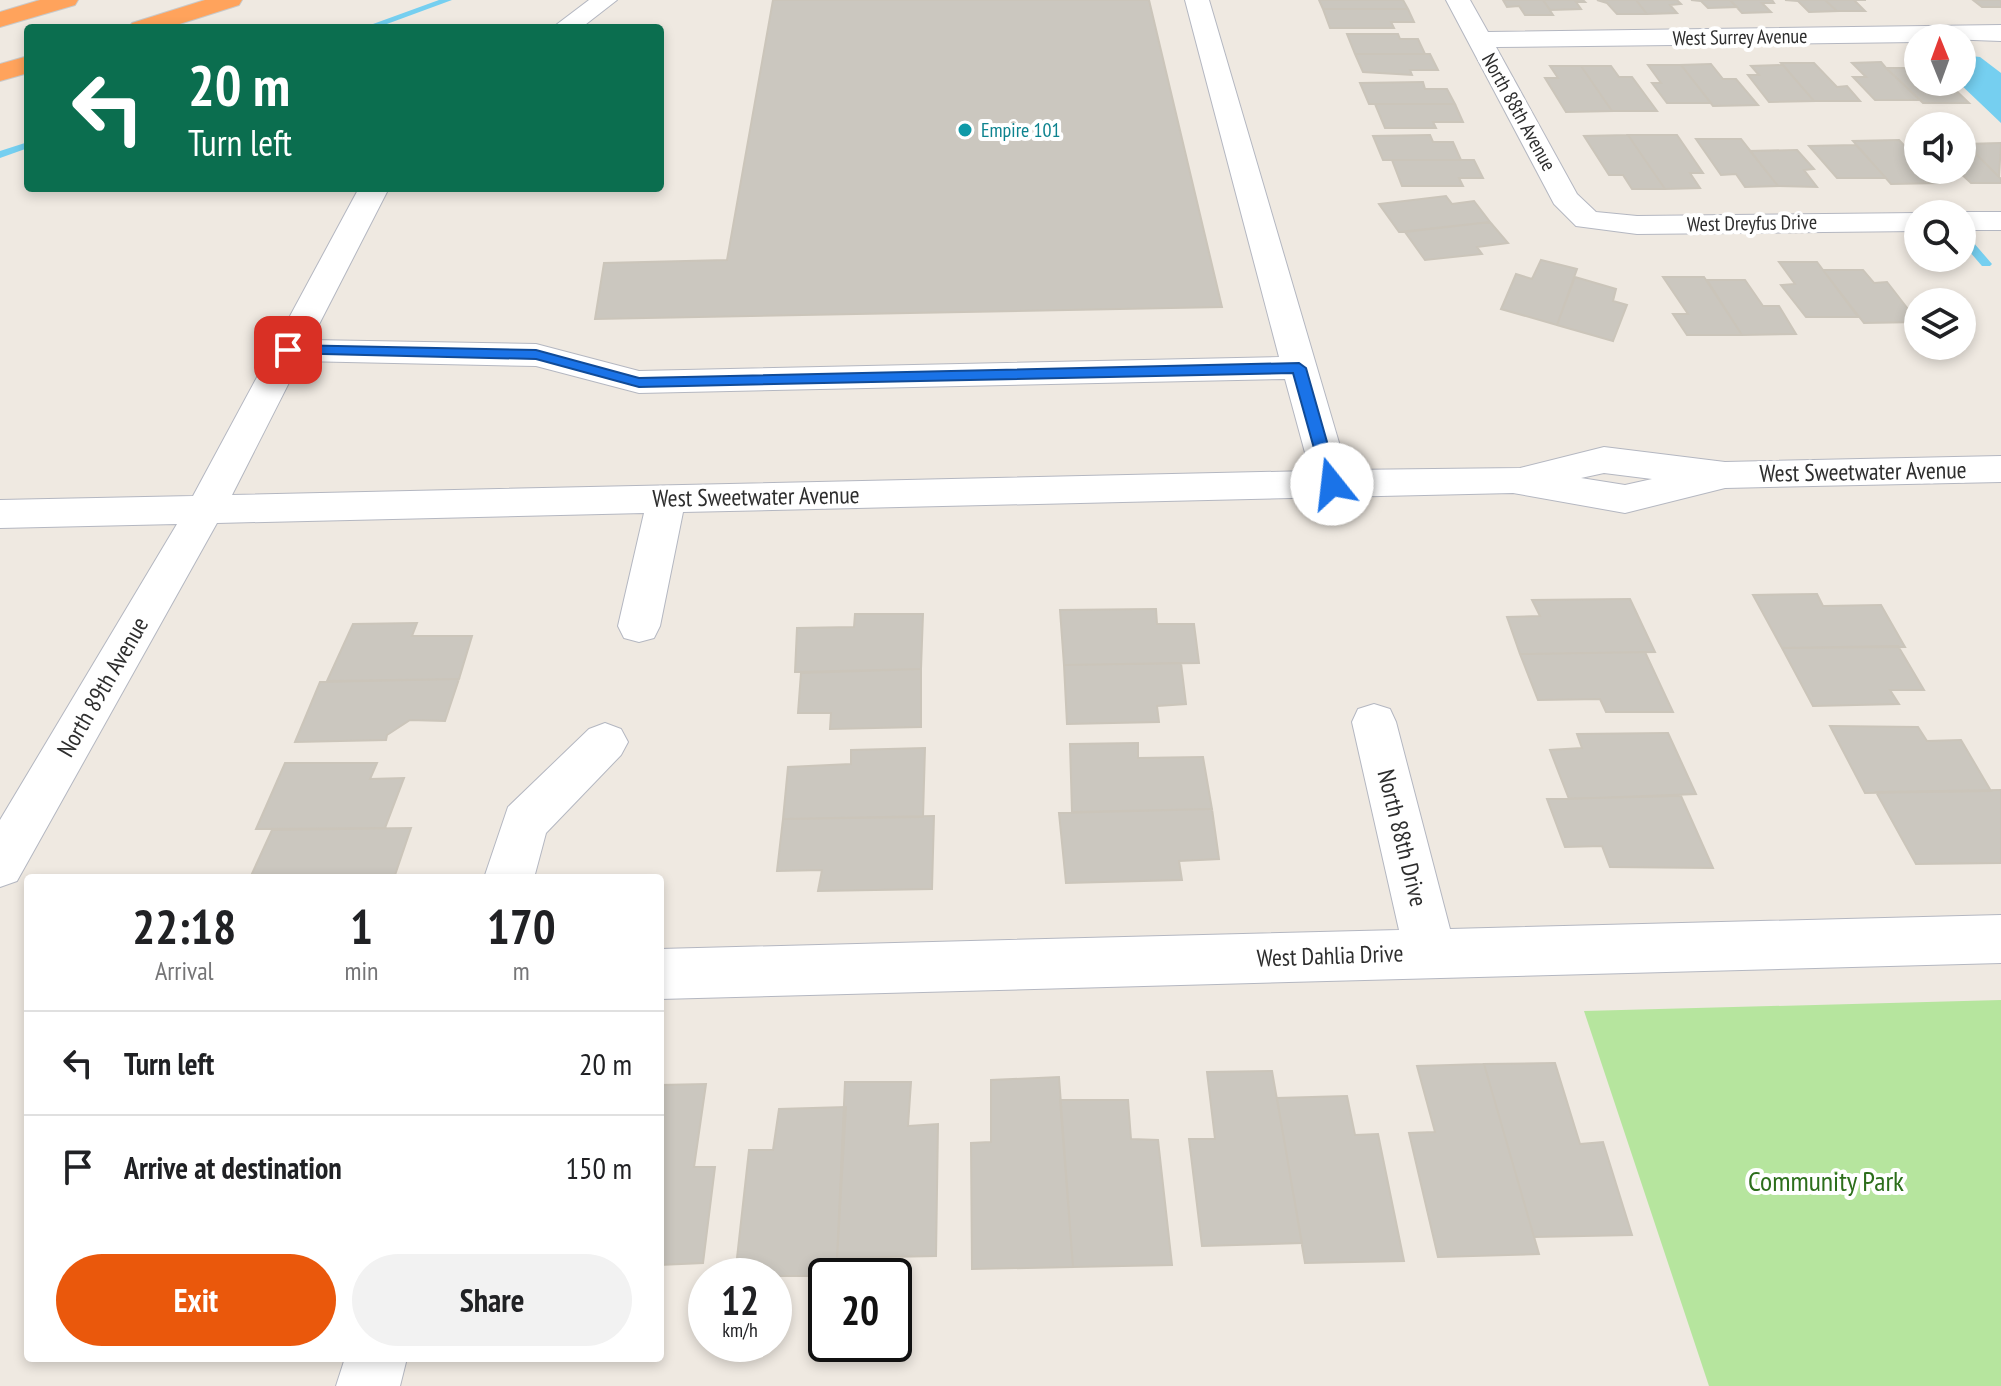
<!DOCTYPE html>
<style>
:root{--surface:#fff;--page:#f2f2f2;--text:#202124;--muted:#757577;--line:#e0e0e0;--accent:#ea580c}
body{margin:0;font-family:"PT Sans Narrow",sans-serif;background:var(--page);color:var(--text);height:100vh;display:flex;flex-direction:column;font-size:30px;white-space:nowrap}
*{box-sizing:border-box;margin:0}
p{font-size:26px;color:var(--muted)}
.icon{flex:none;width:44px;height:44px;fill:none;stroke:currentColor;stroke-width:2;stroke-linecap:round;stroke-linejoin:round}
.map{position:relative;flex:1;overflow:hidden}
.details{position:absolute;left:24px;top:874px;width:640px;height:488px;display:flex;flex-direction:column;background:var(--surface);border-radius:8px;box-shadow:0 4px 12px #0003}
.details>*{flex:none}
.banner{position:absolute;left:24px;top:24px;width:640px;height:168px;border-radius:8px;box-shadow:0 4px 12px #0003;background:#0b6e4f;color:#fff;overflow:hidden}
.needle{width:52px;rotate:359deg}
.tools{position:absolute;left:1904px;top:24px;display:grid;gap:16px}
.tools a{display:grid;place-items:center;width:72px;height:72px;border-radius:50%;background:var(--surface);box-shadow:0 4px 12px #0003;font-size:40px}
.speed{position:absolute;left:688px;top:1258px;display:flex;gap:16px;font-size:40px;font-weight:700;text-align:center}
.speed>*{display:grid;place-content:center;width:104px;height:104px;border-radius:50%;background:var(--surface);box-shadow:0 4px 12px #0003;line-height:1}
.speed small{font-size:20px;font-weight:400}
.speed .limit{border:4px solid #111;border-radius:12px;background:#fff;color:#111}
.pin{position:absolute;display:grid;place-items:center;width:68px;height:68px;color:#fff;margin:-34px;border-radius:16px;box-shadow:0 4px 12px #0006}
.me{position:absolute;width:88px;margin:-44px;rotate:344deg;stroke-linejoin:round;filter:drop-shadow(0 0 6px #0008)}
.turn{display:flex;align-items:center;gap:28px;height:168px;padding:0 32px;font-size:36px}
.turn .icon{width:104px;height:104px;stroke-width:2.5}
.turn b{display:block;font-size:56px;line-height:68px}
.eta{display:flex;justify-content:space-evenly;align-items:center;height:136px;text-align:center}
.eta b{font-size:48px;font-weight:600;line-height:56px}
.action{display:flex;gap:16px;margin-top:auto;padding:16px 32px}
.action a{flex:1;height:92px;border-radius:48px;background:var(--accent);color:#fff;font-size:32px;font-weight:600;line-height:92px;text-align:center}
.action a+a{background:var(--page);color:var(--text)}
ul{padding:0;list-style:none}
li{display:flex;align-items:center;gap:24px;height:104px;padding:0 32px;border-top:2px solid var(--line)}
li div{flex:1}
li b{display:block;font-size:30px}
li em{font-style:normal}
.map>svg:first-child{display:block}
</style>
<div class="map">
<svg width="2001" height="1386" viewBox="0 0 2001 1386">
<rect width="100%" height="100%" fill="#efe9e1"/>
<!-- green -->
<path fill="#b6e59e" d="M2001,1000V1386H1709L1584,1011Z"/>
<!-- water -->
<path fill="#75cff0" d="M1962,55L1980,57L2001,73V123L1958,82H1962Z"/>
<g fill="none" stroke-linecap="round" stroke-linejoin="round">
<!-- stream -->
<path fill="#75cff0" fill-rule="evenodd" d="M439,0H452L376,28H362Z
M1962,45L1979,60V64H1973L1962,53Z
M28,142V148L0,158V151Z
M1965,242H1973L1992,264L1990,266H1982L1963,244Z"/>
</g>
<!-- building -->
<path fill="#cbc7bf" stroke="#cbc5ba" stroke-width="2" d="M773,0H1149L1222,307L595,319L604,263L727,260Z
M1319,0H1403L1408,9H1323Z
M1503,0H1543L1553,15H1525L1519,6L1507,7Z
M1543,0H1583L1585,2H1576L1581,9L1550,10Z
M1597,0H1636L1647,14H1617L1607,3Z
M1636,0H1677L1681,4L1670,5L1677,13L1647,14Z
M1730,0H1772L1774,3H1762L1771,12L1742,13Z
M1730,0L1737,7L1708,8L1701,1L1691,0Z
M1785,0H1825L1837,11L1809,12L1798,1Z
M1825,0H1866H1854L1865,11H1837Z
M1973,0H2001V7H1982Z
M1323,9H1408L1414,22H1391L1394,28H1330Z
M1347,34H1398L1400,39H1418L1425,54H1355Z
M1355,54H1430L1438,70H1410L1412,75L1363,72Z
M1881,62L1886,68L1920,100H1875L1853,77H1866L1852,63Z
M1781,63H1814L1837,87L1847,86L1860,101H1814Z
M1711,64L1723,79H1736L1758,105L1713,106L1681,65Z
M1648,65H1681L1711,103H1667L1652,83H1661Z
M1783,65L1814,101L1769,102L1748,75H1759L1751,66Z
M1550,66H1581L1612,111L1566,112L1545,78H1558Z
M1581,66H1611L1619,77H1632L1657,111H1612Z
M1886,68H1918V82H1947L1969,103H1923Z
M1423,82L1425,89H1447L1455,104H1369L1360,83Z
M1375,104H1455L1463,122H1433L1436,128H1385Z
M1430,135L1433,142H1453L1461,160H1383L1373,136Z
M1628,135L1665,189H1632L1623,175H1609L1584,136Z
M1628,135H1677L1703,173H1690L1700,188L1665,189Z
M1696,139H1741L1778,186L1745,187L1736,174L1721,175Z
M1899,140L1918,160V170H1927L1940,183L1891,184L1853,141Z
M1962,140L2001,179V183H1971L1958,171L1944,170H1962Z
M2001,143L1999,177L1966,144Z
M1856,145L1886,178H1837L1809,146Z
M1797,150L1814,169L1804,170L1817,187L1778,186L1750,151Z
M1392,160H1474L1483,178H1459L1463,186H1402Z
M1446,196L1452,204L1474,201L1490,222L1399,232L1379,204Z
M1490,222L1508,243L1477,247L1482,254L1425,260L1405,232Z
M1541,260L1577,269L1557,325L1501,309L1516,274L1532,279Z
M1779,262H1817L1858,317H1806L1781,285L1795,284Z
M1823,270H1863L1874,283L1887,282L1918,322L1864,323Z
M1575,277L1616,289L1613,301L1627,305L1613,341L1557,325Z
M1663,277H1704L1742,335H1687L1673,314H1688Z
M1707,280H1745L1763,306H1779L1796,334L1742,335Z
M1817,594L1823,606L1881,605L1905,647L1782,648L1753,595Z
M1630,599L1655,652L1520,654L1507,617L1540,616L1532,600Z
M1156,609L1157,624H1194L1199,663L1064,665L1060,610Z
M855,614H923L921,669L795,672L797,628L854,627Z
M417,623L412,636H472L459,679L327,681L353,624Z
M1898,646L1924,690H1890L1899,704L1813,706L1782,648Z
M1645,652L1673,712H1606L1600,699L1538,700L1520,654Z
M1181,663L1186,704L1157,706L1159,722L1067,724L1064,665Z
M921,669V727L830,729L831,713H798L801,673Z
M459,679L445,721L410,720L387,735L386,740L295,742L320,682Z
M1830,726L1918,727L1927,741L1961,740L1991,791L1865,793Z
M1668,733L1696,794L1569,799L1550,750L1582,748L1577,734Z
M1138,743V758L1203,757L1212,809L1072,812L1070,744Z
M925,748L923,817L783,819L788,767L851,764V750Z
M285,763H377L370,779L404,778L385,828L256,829Z
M2001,790V863L1916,864L1876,792Z
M1681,796L1713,868L1610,867L1602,846L1565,847L1547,799Z
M1212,809L1219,859L1179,861L1182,880L1066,883L1059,813Z
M934,816L932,889L818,891L822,870L777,871L783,819Z
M411,828L394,878H250L272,830Z
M1555,1063L1580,1144L1603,1142L1632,1235L1534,1237L1484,1064Z
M1484,1064L1539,1254L1438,1257L1409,1133L1435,1132L1417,1066Z
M1272,1071L1302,1243L1202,1246L1189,1139H1215L1207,1072Z
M1059,1077L1073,1267L972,1269L971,1143L991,1142V1080Z
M845,1082H911L908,1126L938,1124L936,1256L837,1258Z
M706,1084L694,1167H715L703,1263L660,1265V1085Z
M1347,1096L1355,1135L1378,1134L1404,1261L1305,1263L1277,1098Z
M1060,1100H1128L1131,1139L1158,1140L1172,1265L1073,1267Z
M846,1107L836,1276H735L749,1150H773L779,1109Z"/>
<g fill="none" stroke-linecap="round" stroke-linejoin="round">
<defs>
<path id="minor" d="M589,0H617L581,28H552Z
M1185,0H1209L1347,470L1520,468L1604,447L1725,462L2001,456V482L1725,488L1625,513L1513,493L683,512L660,626L654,638L639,642L624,638L618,626L644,513L217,523L17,881L0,887V820L177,524L0,528V500L193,496L359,188H389L311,340L536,344L639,371L1279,357ZM300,361L536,366L639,393L1285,379L1310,471L232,495ZM1604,473L1652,479L1625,485L1581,478Z
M1446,0H1470L1488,32L2001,25V41L1918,38V42L1496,47L1577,194L1596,212L1637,216L1918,213L1923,214H1918V231L1637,234L1576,226L1554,204Z
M1962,212H2001V230H1962V214H1953Z
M1374,704L1390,709L1396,722L1450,929L2001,915V963L660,999V949L1399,930L1352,722L1358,709Z
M605,723L621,729L628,742L621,755L546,833L534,878H484L508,807L589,729Z
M345,1358H407L400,1386H336Z"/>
<path id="highway" d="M40,0H78L75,5L0,27V12Z
M205,0H242L239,5L167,28H128L132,23Z
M28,56V73L0,81V64Z"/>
</defs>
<!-- minor casing -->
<use href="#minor" stroke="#b4b7c1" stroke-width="2"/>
<!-- highway casing -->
<use href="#highway" stroke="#c9c9c9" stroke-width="2"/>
<!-- minor -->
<use href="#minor" fill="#fff" fill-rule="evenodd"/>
<!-- highway -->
<use href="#highway" fill="#ffa35c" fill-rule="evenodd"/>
</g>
<!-- route -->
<path fill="#1a73e8" stroke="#114b97" stroke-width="2" d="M288,345L536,350L639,378L1299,363L1306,368L1339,484L1332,489L1324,484L1293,373L639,387L536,359L283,353V346Z"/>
<!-- markers -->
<circle fill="#0f9aa8" stroke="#fff" stroke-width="3" cx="965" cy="130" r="8"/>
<g text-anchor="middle" stroke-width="8" stroke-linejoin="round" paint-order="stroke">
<!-- far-street labels -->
<g font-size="20" fill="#2e2e2e" stroke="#fff">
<text transform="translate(1740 37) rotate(-1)" y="7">West Surrey Avenue</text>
<text transform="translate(1519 112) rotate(61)" y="7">North 88th Avenue</text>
<text transform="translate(1752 223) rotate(-1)" y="7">West Dreyfus Drive</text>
</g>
<!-- far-culture labels -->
<g font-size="20" fill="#0d838f" stroke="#fff" text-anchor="start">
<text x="981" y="137">Empire 101</text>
</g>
<!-- street labels -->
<g font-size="24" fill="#2e2e2e" stroke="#fff">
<text transform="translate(1863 472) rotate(-1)" y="8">West Sweetwater Avenue</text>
<text transform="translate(756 497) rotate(-1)" y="8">West Sweetwater Avenue</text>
<text transform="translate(103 687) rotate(-60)" y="8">North 89th Avenue</text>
<text transform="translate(1402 838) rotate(76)" y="8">North 88th Drive</text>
<text transform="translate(1330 956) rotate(-2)" y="8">West Dahlia Drive</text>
</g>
<!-- near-park labels -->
<g font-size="28" fill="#2c6e1b" stroke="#fff">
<text x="1826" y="1191">Community Park</text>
</g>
</g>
</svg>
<div class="tools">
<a><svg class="needle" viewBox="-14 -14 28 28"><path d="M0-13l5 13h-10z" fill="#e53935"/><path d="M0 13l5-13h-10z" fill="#757577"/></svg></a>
<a><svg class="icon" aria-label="sound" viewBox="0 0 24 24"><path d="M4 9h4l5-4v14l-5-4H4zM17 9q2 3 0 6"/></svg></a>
<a><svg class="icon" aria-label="search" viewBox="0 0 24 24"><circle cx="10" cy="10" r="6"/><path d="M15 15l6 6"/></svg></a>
<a><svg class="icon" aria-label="layers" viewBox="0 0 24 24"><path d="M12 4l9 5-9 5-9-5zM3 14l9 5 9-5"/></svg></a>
</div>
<div class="speed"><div>12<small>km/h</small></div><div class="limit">20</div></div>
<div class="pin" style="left:288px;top:350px;background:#d93025"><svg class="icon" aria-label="arrive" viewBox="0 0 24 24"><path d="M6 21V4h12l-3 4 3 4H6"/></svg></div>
<svg class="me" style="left:1332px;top:484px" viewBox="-20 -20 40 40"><circle r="19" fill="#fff"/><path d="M0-13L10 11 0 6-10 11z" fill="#1a73e8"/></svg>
<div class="banner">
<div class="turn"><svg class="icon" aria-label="left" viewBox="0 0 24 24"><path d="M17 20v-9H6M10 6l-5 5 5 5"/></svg><div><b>20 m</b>Turn left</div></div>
</div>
<section class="details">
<div class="eta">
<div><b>22:18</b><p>Arrival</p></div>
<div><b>1</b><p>min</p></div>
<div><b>170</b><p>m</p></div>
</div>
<ul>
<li><svg class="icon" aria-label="left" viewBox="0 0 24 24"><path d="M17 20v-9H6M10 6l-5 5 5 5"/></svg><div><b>Turn left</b></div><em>20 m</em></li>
<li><svg class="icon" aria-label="arrive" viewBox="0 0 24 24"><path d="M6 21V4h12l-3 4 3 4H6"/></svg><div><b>Arrive at destination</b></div><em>150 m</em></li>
</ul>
<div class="action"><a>Exit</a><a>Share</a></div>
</section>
</div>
